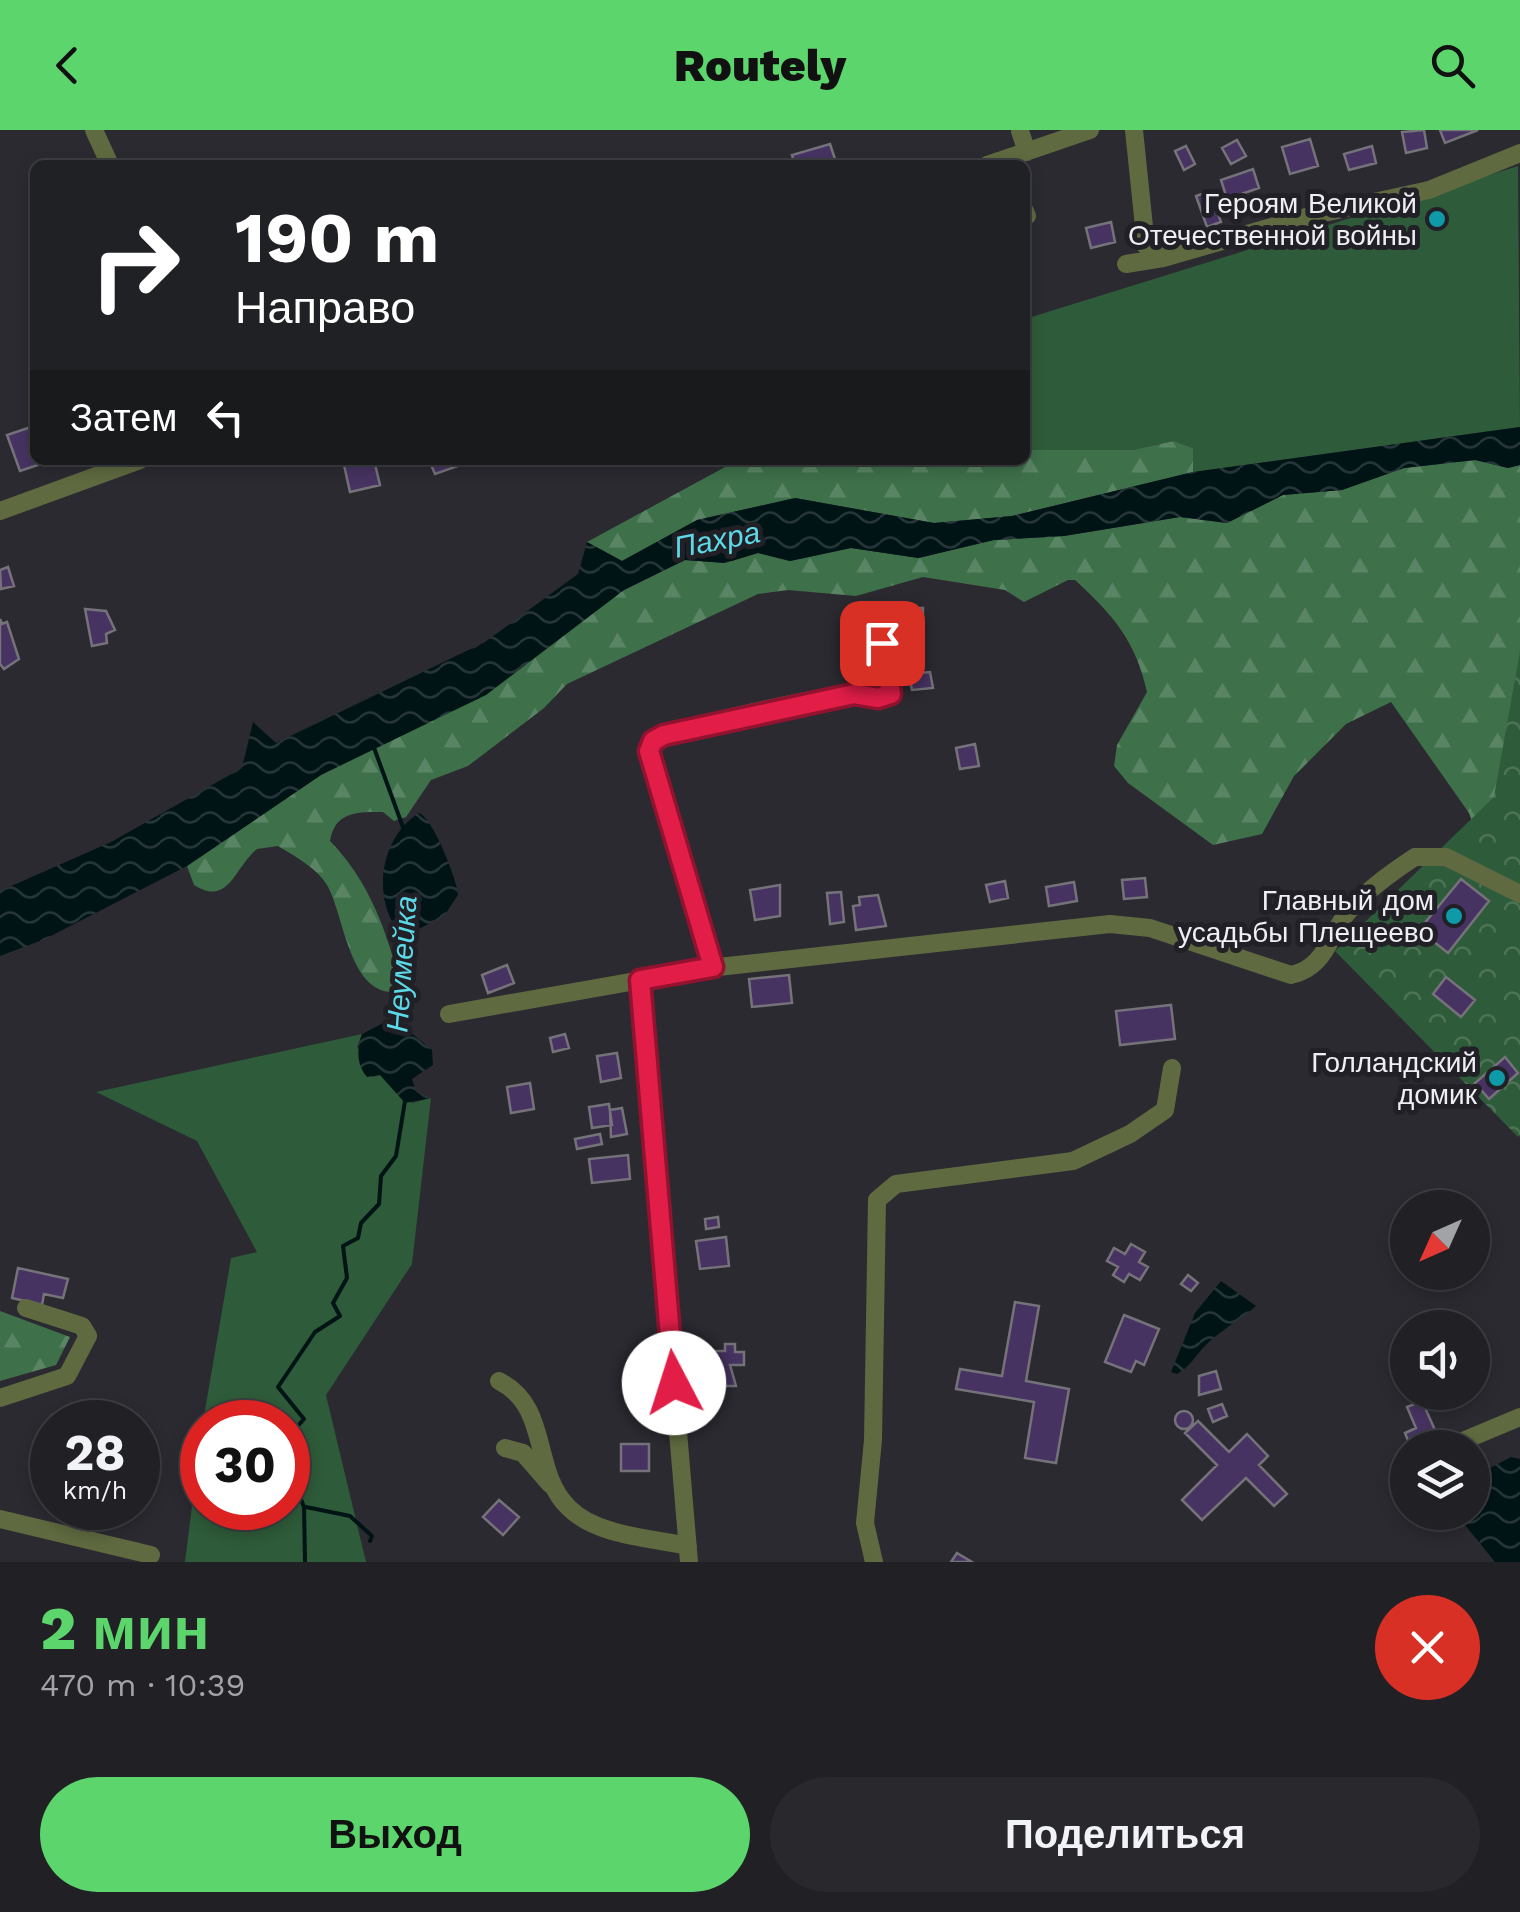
<!DOCTYPE html>
<html lang="ru">
<meta charset="utf-8">
<style>
:root{--surface:#202025;--page:#28282d;--text:#f1f3f6;--muted:#a2a3a7;--line:#3d3e42;--accent:#5cd56d}
body{margin:0;font-family:"Work Sans",sans-serif;background:var(--page);color:var(--text);height:100vh;display:flex;flex-direction:column;font-size:38px;white-space:nowrap}
*{box-sizing:border-box;margin:0}
p{font-size:32px;color:var(--muted)}
.icon{flex:none;width:55px;height:55px;fill:none;stroke:currentColor;stroke-width:2;stroke-linecap:round;stroke-linejoin:round}
.map{position:relative;height:1432px;overflow:hidden}
.side{display:flex;flex-direction:column;background:var(--surface);flex:1}
.side>*{flex:none}
.hud{position:absolute;left:30px;top:30px;width:1000px;height:305px;border-radius:15px;box-shadow:0 5px 15px #0003,0 0 0 2px var(--line);background:#202124;color:#fff;overflow:hidden}
.needle{width:65px;rotate:225deg}
.tools{position:absolute;left:1390px;top:1060px;display:grid;gap:20px}
.tools a{display:grid;place-items:center;width:100px;height:100px;border-radius:50%;background:var(--surface);box-shadow:0 5px 15px #0003,0 0 0 2px var(--line);font-size:50px}
.speed{position:absolute;left:30px;top:1270px;display:flex;gap:20px;font-size:50px;font-weight:700;text-align:center}
.speed>*{display:grid;place-content:center;width:130px;height:130px;border-radius:50%;background:var(--surface);box-shadow:0 5px 15px #0003,0 0 0 2px var(--line);line-height:1}
.speed small{font-size:25px;font-weight:400}
.speed .limit{border:15px solid #d22;background:#fff;color:#111}
.pin{position:absolute;display:grid;place-items:center;width:85px;height:85px;color:#fff;margin:-42px;border-radius:20px;box-shadow:0 5px 15px #0006}
.me{position:absolute;width:110px;margin:-55px;rotate:355deg;stroke-linejoin:round;filter:drop-shadow(0 0 8px #0008)}
.turn{display:flex;align-items:center;gap:35px;height:210px;padding:0 40px;font-size:45px}
.turn .icon{width:130px;height:130px;stroke-width:2.5}
.turn b{display:block;font-size:70px;line-height:85px}
.then{display:flex;align-items:center;height:95px;padding:0 40px;background:#0003;gap:20px;font-size:38px}
.round{display:grid;place-items:center;flex:none;width:105px;height:105px;border-radius:52px;background:var(--page)}
.overview{display:flex;align-items:center;justify-content:space-between;height:170px;padding:0 40px}
h1{font-size:60px;font-weight:800;line-height:75px;color:var(--accent)}
.primary-button{display:flex;gap:20px;margin-top:auto;padding:20px 40px}
.primary-button a{flex:1;height:115px;border-radius:60px;background:var(--accent);color:#111;font-size:40px;font-weight:800;line-height:115px;text-align:center}
.primary-button a+a{background:var(--page);color:var(--text)}
header{display:flex;justify-content:space-between;align-items:center;height:130px;padding:0 40px;background:var(--accent);color:#111;font-size:45px;font-weight:800}
.map>svg:first-child{display:block}
</style>
<header><svg class="icon" aria-label="back" viewBox="0 0 24 24"><path d="M15 5l-7 7 7 7"/></svg>Routely<svg class="icon" aria-label="search" viewBox="0 0 24 24"><circle cx="10" cy="10" r="6"/><path d="M15 15l6 6"/></svg></header>
<div class="map">
<svg width="1520" height="1432" viewBox="0 0 1520 1432">
<defs>
<pattern id="forest-firs" width="22" height="20" patternUnits="userSpaceOnUse" patternTransform="scale(2.5)"><rect width="22" height="20" fill="#3e704a"/><path d="M5 1l3.5 6h-7zM16 11l3.5 6h-7z" fill="#5a8565"/></pattern>
<pattern id="park-crowns" width="20" height="18" patternUnits="userSpaceOnUse" patternTransform="scale(2.5)"><rect width="20" height="18" fill="#2e5b39"/><path d="M2 6a3 3 0 1 1 6 0M12 15a3 3 0 1 1 6 0" fill="none" stroke="#4d7356"/></pattern>
<pattern id="water-waves" width="16" height="10" patternUnits="userSpaceOnUse" patternTransform="scale(2.5)"><rect width="16" height="10" fill="#001416"/><path d="M0 5q4-4 8 0t8 0" fill="none" stroke="#263638"/></pattern>
</defs>
<rect width="100%" height="100%" fill="#2b2a31"/>
<!-- grass -->
<path fill="#2e5b39" d="M1518,36L1520,297L1193,342V318L1174,311L1132,320H1025V189Z
M362,904L357,917L373,947L380,945L412,973L431,968L412,1134L326,1265L366,1432H185L202,1296V1378H288V1292H203L231,1128L257,1122L197,1011L96,962Z"/>
<!-- forest -->
<path fill="url(#forest-firs)" d="M1174,311L1193,318V342L1012,386L934,393L795,368L697,390L622,431L587,412L738,330H1025V320H1132Z
M1476,330L1508,338L1520,335V741L1474,697L1469,683L1391,572L1346,594L1294,646L1262,704L1213,715L1128,653L1114,636L1117,615L1147,562C1136,511 1113,485 1075,450H1068L1024,472L1005,460L923,447L856,466L788,460L758,464L567,554L544,578L468,636L431,650L406,687L394,691L383,682C358,682 335,681 330,711C369,751 387,801 400,854L394,862C349,864 344,784 327,755C316,737 294,726 278,716L257,719C234,738 229,777 194,755L187,736L321,645L563,504L624,460L685,430L725,433L758,423L790,431L851,418L919,428L994,410L1064,406L1180,387L1227,393L1283,365L1342,360L1404,338Z
M0,1181L70,1207L56,1235L0,1251Z"/>
<!-- park -->
<path fill="url(#park-crowns)" d="M1520,521V1005L1518,1007L1335,821L1494,667Z"/>
<!-- water -->
<path fill="url(#water-waves)" d="M1520,297V335L1508,338L1475,330L1404,338L1342,360L1283,365L1227,393L1180,387L1064,406L994,410L918,428L851,418L790,431L758,423L725,433L685,430L624,460L486,565L321,645L187,736L45,809L0,826V761L111,712L242,638L253,592L276,613L485,512L578,444L587,412L622,431L697,390L795,368L934,393L1012,386L1193,342Z
M419,683C432,687 457,748 458,765L444,786L407,805L400,803C371,769 380,707 419,683Z
M393,888L432,920L433,935L412,949L416,962L431,968L405,973L380,945L367,947C356,934 357,919 362,904Z
M1221,1151L1256,1176C1240,1190 1218,1202 1205,1216C1194,1227 1192,1235 1177,1244L1171,1242L1195,1183Z
M1511,1327L1520,1329V1432H1495L1465,1395L1463,1383L1472,1382L1473,1347Z"/>
<g fill="none" stroke-linecap="round" stroke-linejoin="round">
<!-- stream -->
<path stroke="#001416" stroke-width="4" d="M373,615L404,700
M393,893L408,804
M288,1307L304,1289L278,1257L315,1202L340,1186L333,1173L347,1148L343,1116L358,1108L361,1093L379,1074L381,1046L396,1026L405,971
M288,1337L304,1377L305,1432
M306,1377L350,1386L372,1406L370,1411"/>
</g>
<!-- building -->
<path fill="#473362" stroke="#75727a" stroke-width="2.5" d="M1424,0L1427,18L1406,23L1402,2Z
M1440,0H1478L1445,13Z
M1310,9L1318,36L1290,44L1282,17Z
M1237,10L1246,26L1231,34L1222,18Z
M830,14L837,35H795L792,25Z
M1186,16L1195,34L1184,40L1175,21Z
M1372,16L1376,33L1349,40L1344,24Z
M1253,39L1259,58L1227,69L1221,50Z
M1210,61L1221,92L1207,97L1196,66Z
M1111,92L1115,112L1091,118L1086,98Z
M34,296L35,330L47,332L20,341L7,305Z
M354,330H374L380,355L350,362L344,335Z
M429,330H468L469,332L435,344Z
M8,437L14,456L1,459L0,440Z
M903,478H923V495H903Z
M85,479L106,481L115,500L106,504L107,513L92,516Z
M0,489L2,494L7,492L19,529L4,539L0,534Z
M930,542L933,558L912,560L909,544Z
M975,614L979,636L960,639L956,618Z
M1145,748L1147,767L1124,769L1122,750Z
M1461,749L1489,771L1448,823L1419,800Z
M1005,751L1008,768L990,772L986,755Z
M1074,752L1077,771L1049,776L1046,757Z
M780,755V786L755,790L750,760Z
M841,762L844,792L830,794L827,763Z
M878,765L886,796L856,800L853,776L860,775L859,767Z
M507,835L514,853L488,863L482,845Z
M789,845L792,873L752,877L749,849Z
M1446,847L1475,870L1461,887L1433,864Z
M1171,875L1175,909L1120,915L1116,881Z
M565,904L569,918L553,922L550,908Z
M617,923L621,948L601,952L597,926Z
M1505,927L1518,943L1489,969L1475,953Z
M530,953L534,979L511,983L507,957Z
M609,974L612,995L592,998L589,977Z
M622,978L627,1004L611,1007L610,980Z
M600,1004L602,1014L577,1019L575,1009Z
M628,1025L630,1049L592,1053L589,1029Z
M718,1087L719,1097L706,1099L705,1089Z
M726,1107L729,1136L700,1139L696,1111Z
M1131,1114L1145,1122L1139,1132L1148,1137L1140,1150L1129,1144L1124,1152L1113,1145L1118,1137L1107,1131L1114,1118L1125,1124Z
M18,1138L68,1149L63,1168L44,1164L42,1175L12,1168Z
M1188,1145L1198,1153L1191,1161L1181,1154Z
M1015,1172L1039,1176L1026,1251L1069,1259L1056,1333L1025,1328L1034,1272L956,1259L960,1239L1002,1246Z
M1124,1185L1159,1199L1144,1235L1136,1231L1131,1242L1105,1232Z
M725,1214H735V1222H744V1235H730L736,1256H712L711,1221H725Z
M1216,1241L1221,1259L1199,1265V1246Z
M1422,1271L1443,1318H1411L1405,1303L1416,1298L1407,1277Z
M1222,1274L1227,1286L1213,1292L1208,1279Z
M1175 1290a9 9 0 1 1 18 0a9 9 0 1 1-18 0Z
M52,1285L75,1292H52V1299L48,1298Z
M1198,1291L1229,1322L1247,1304L1268,1326L1259,1335L1287,1364L1274,1376L1246,1348L1202,1390L1182,1370L1217,1335L1185,1303Z
M621,1314H649V1341H621Z
M499,1370L519,1387L503,1405L483,1387Z
M72,1378L103,1380L101,1392L85,1404L68,1401Z
M957,1423L972,1432H951Z"/>
<g fill="none" stroke-linecap="round" stroke-linejoin="round">
<!-- minor -->
<path stroke="#5f6a40" stroke-width="18" d="M94,0L110,35
M1134,0L1146,116L1163,128L1310,86L1429,60L1520,23
M1020,1L1027,22
M987,35L1090,0
M1025,81L1027,86
M1126,134L1163,128
M0,381L140,330
M713,837L649,621L653,611C682,596 817,566 852,565C867,564 877,568 891,564L882,513
M640,851L689,1432
M449,884L709,838L1110,794L1150,798L1291,845C1325,838 1329,806 1347,783C1365,761 1392,742 1415,727H1446L1520,764
M499,1251C551,1277 531,1342 569,1378C597,1406 651,1408 688,1416
M0,1268L67,1246L88,1206L82,1196L26,1178
M505,1318L523,1323L550,1354
M1446,1318L1520,1287
M1401,1336L1408,1333
M0,1389L151,1425
M874,1432L865,1393L873,1310L877,1070L896,1054L1073,1031L1130,1004L1165,980L1172,938"/>
</g>
<g fill="none" stroke-linecap="round" stroke-linejoin="round">
<defs>
<path id="route" d="M674,1253L640,850L713,837L649,621L653,611L664,605L854,564L878,568L891,564L882,513"/>
</defs>
<!-- route casing -->
<use href="#route" stroke="#92132f" stroke-width="25"/>
<!-- route -->
<use href="#route" stroke="#e11d48" stroke-width="18"/>
</g>
<!-- markers -->
<g fill="#0f9aa8" stroke="#222027" stroke-width="4">
<circle cx="1437" cy="89" r="10"/>
<circle cx="1454" cy="786" r="10"/>
<circle cx="1497" cy="948" r="10"/>
</g>
<g text-anchor="middle" stroke-width="10" stroke-linejoin="round" paint-order="stroke">
<!-- poi labels -->
<g font-size="28" fill="#efeef3" stroke="#222027" text-anchor="end">
<text x="1417" y="83">Героям Великой<tspan x="1417" dy="32">Отечественной войны</tspan></text>
<text x="1434" y="780">Главный дом<tspan x="1434" dy="32">усадьбы Плещеево</tspan></text>
<text x="1477" y="942">Голландский<tspan x="1477" dy="32">домик</tspan></text>
</g>
<!-- water labels -->
<g font-size="30" font-style="italic" fill="#5cd9e6" stroke="#222027">
<text transform="translate(717 410) rotate(-11)" y="10">Пахра</text>
<text transform="translate(402 834) rotate(-86)" y="10">Неумейка</text>
</g>
</g>
</svg>
<div class="tools">
<a><svg class="needle" viewBox="-14 -14 28 28"><path d="M0-13l5 13h-10z" fill="#e53935"/><path d="M0 13l5-13h-10z" fill="#a2a3a7"/></svg></a>
<a><svg class="icon" aria-label="sound" viewBox="0 0 24 24"><path d="M4 9h4l5-4v14l-5-4H4zM17 9q2 3 0 6"/></svg></a>
<a><svg class="icon" aria-label="layers" viewBox="0 0 24 24"><path d="M12 4l9 5-9 5-9-5zM3 14l9 5 9-5"/></svg></a>
</div>
<div class="speed"><div>28<small>km/h</small></div><div class="limit">30</div></div>
<div class="pin" style="left:882px;top:513px;background:#d93025"><svg class="icon" aria-label="arrive" viewBox="0 0 24 24"><path d="M6 21V4h12l-3 4 3 4H6"/></svg></div>
<svg class="me" style="left:674px;top:1253px" viewBox="-20 -20 40 40"><circle r="19" fill="#fff"/><path d="M0-13L10 11 0 6-10 11z" fill="#e11d48"/></svg>
<div class="hud">
<div class="turn"><svg class="icon" aria-label="right" viewBox="0 0 24 24"><path d="M7 20v-9h11M14 6l5 5-5 5"/></svg><div><b>190 m</b>Направо</div></div>
<div class="then">Затем<svg class="icon" aria-label="left" viewBox="0 0 24 24"><path d="M17 20v-9H6M10 6l-5 5 5 5"/></svg></div>
</div>
</div>
<section class="side">
<div class="overview"><div><h1>2 мин</h1><p>470 m · 10:39</p></div><a class="round" style="background:#d93025;color:#fff"><svg class="icon" aria-label="close" viewBox="0 0 24 24"><path d="M6 6l12 12M18 6L6 18"/></svg></a></div>
<div class="primary-button"><a>Выход</a><a>Поделиться</a></div>
</section>
